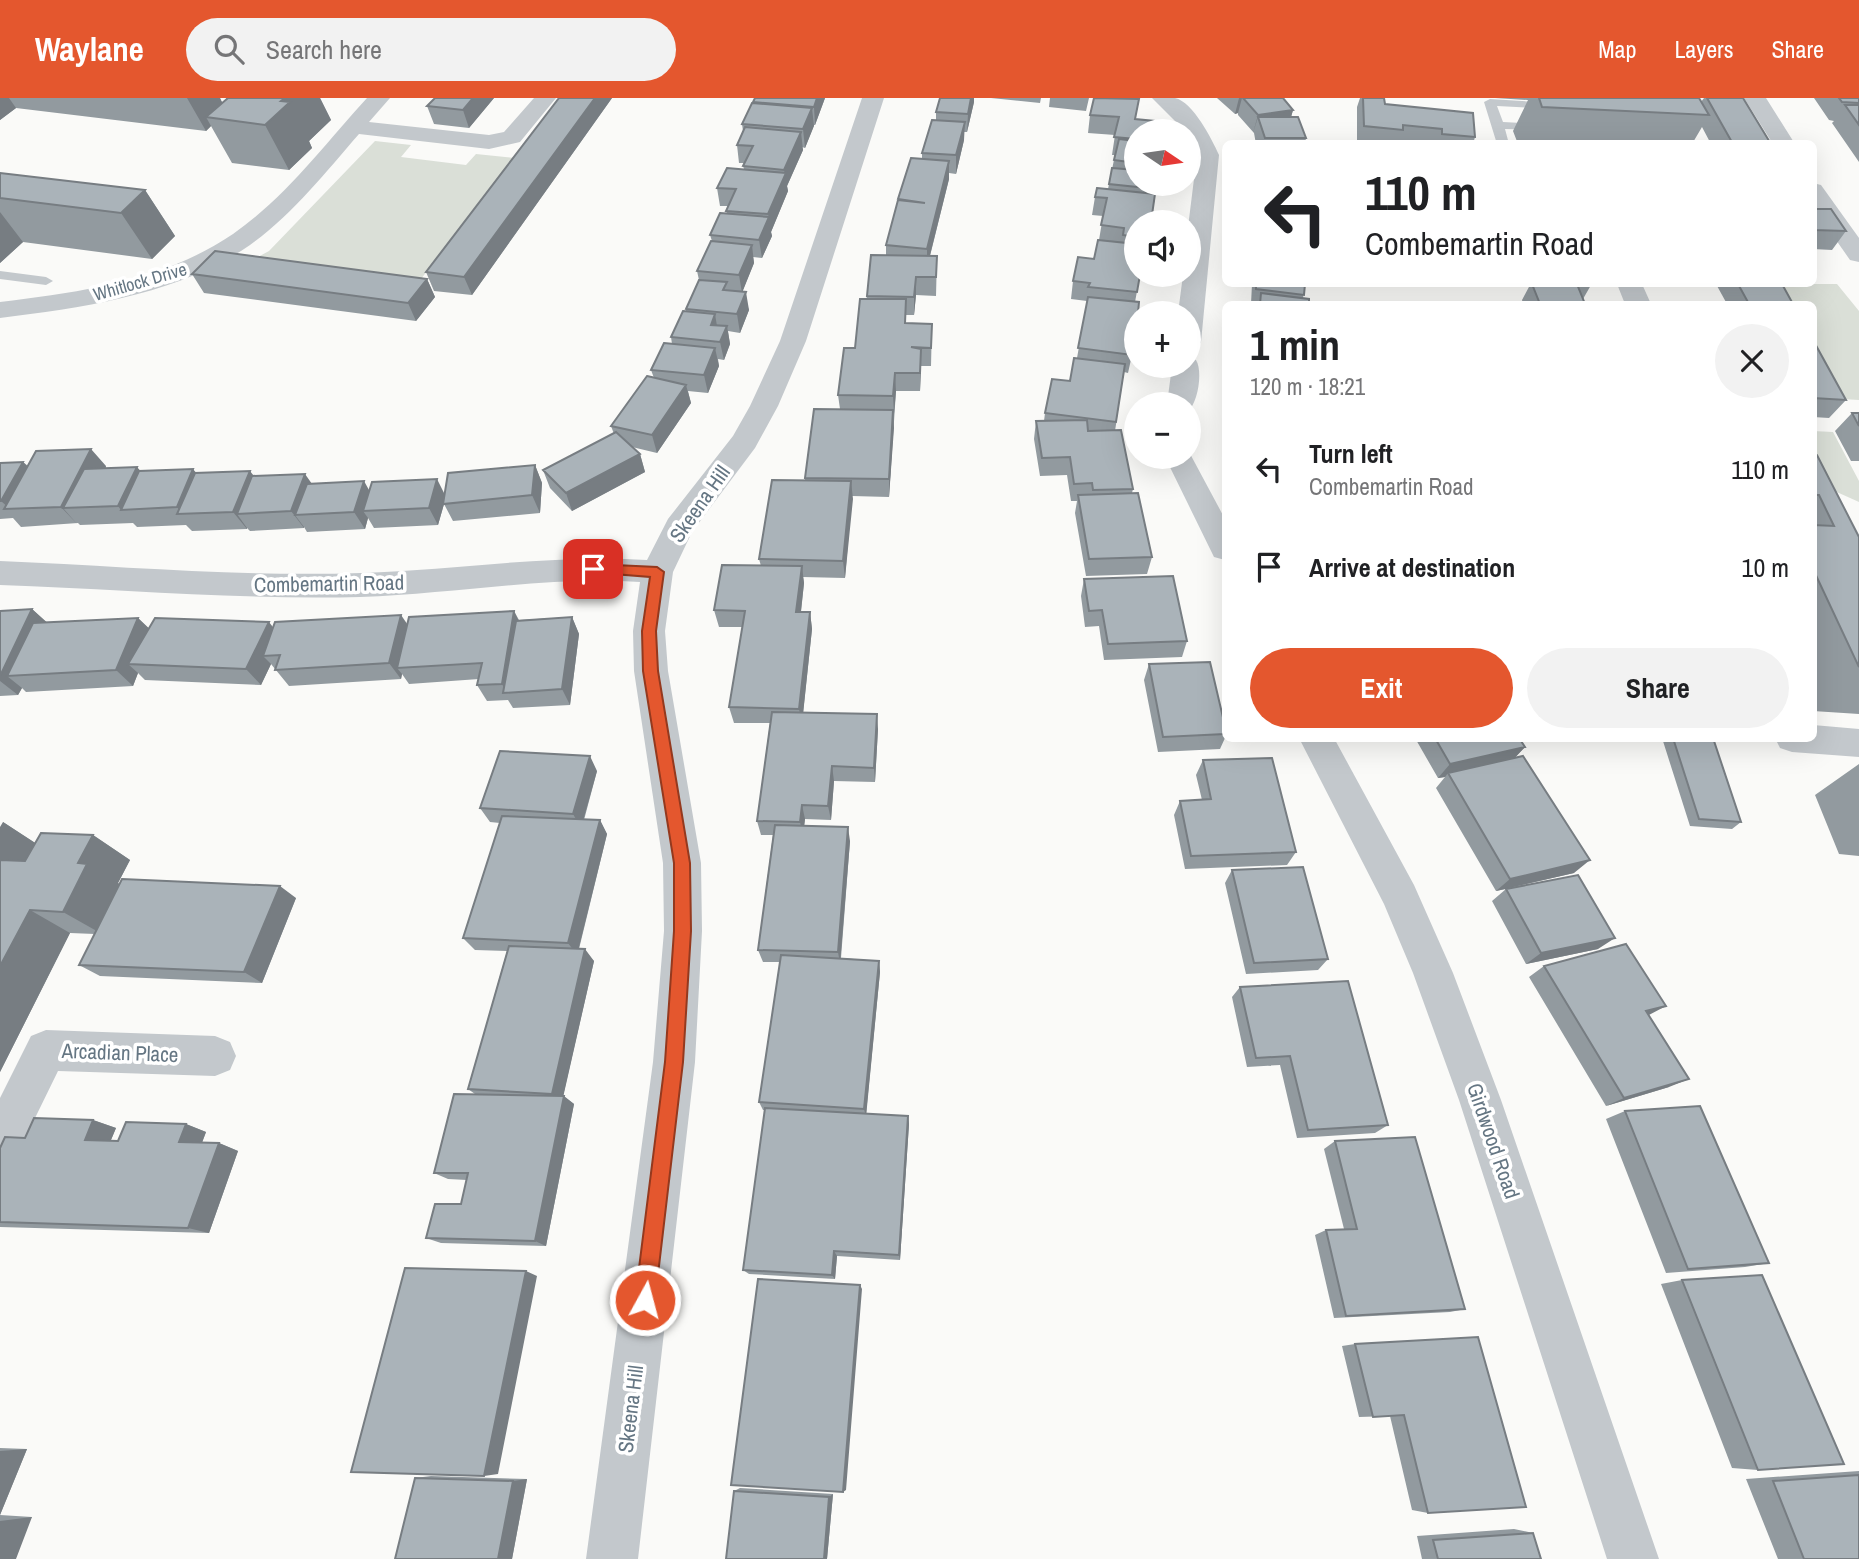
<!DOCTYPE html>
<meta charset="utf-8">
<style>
:root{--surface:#fff;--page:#f2f2f2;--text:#202124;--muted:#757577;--accent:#e4572e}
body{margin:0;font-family:"Archivo Narrow",sans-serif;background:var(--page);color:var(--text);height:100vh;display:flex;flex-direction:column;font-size:26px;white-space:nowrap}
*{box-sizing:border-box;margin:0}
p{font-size:23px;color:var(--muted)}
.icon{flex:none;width:38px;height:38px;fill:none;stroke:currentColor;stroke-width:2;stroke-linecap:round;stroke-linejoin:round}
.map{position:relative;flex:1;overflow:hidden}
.side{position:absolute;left:1222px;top:203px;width:595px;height:441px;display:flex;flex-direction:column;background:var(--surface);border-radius:10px;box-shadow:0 7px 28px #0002}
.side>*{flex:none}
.guide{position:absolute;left:1222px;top:42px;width:595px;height:147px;border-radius:10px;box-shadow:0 7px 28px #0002;background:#fff;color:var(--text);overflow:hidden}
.needle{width:46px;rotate:103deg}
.controls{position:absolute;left:1124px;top:21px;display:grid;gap:14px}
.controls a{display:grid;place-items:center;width:77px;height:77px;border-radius:50%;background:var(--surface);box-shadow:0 7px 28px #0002;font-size:35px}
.pin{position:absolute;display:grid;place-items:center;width:60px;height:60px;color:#fff;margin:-30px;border-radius:14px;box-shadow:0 4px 10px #0006}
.me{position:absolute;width:77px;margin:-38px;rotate:7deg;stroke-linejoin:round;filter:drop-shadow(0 0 5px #0008)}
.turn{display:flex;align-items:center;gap:24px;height:147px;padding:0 28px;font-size:32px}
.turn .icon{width:91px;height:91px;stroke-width:2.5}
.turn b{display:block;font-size:49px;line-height:60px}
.round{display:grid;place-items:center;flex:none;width:74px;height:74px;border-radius:37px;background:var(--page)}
.headline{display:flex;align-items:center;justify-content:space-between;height:119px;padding:0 28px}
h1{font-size:42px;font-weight:700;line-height:52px}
.primary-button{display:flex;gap:14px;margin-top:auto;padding:14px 28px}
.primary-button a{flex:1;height:80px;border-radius:42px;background:var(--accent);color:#fff;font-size:28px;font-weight:700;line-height:80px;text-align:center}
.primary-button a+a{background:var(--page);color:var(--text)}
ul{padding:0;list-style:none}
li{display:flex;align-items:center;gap:21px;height:98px;padding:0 28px}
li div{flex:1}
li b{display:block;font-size:26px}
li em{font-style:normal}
header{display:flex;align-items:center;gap:42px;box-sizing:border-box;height:98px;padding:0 35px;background:var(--accent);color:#fff}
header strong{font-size:33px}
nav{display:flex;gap:38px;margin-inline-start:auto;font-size:24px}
.search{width:490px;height:63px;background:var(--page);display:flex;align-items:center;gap:18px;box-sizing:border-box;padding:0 24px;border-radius:38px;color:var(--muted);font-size:26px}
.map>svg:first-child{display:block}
</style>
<header>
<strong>Waylane</strong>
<div class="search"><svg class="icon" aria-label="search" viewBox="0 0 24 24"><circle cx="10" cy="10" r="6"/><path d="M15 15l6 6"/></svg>Search here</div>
<nav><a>Map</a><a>Layers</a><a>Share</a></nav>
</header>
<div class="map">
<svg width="1859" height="1461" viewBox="0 0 1859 1461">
<rect width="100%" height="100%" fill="#fafaf8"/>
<!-- green -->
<path fill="#dadfd7" d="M375,43L411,47L401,59L466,67L476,56L514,60L421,181L256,160L269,153Z
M1778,186H1837L1859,213V302L1842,301L1813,248V206H1790Z
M1813,333L1833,334L1859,383V404L1830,391L1813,373Z"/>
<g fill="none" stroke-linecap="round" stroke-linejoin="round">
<!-- lane -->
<path fill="#c3c8cc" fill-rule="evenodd" d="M1490,1L1552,5L1558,8L1552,11L1497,8L1503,24L1541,26L1547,29L1541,32L1505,31L1509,46H1497L1484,4Z
M0,173L46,179L53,183L46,187L0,181Z"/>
<!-- street -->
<path fill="#c3c8cc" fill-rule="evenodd" d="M367,0H390L369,24L489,37L504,34L534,0H556L520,44L489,51L359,36C325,75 292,117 250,147C177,197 86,209 0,220V204C81,194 164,183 233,136C285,100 325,46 367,0Z
M862,0H884L806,243L778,308L755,350L692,434L673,474L665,533L668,573L701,765L702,833L695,964L638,1461H586L653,964L664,833L663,765L634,573L633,533L640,484C546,478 453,496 360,499C240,502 120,491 0,487V463C120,468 241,479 361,475C457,472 551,456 647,462L668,421L733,338L750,308L780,243Z
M1152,0C1159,0 1168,0 1175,0C1193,4 1212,41 1219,57L1201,244L1197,250L1188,252V215H1178L1183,177H1188V129L1197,57L1188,33H1185Z
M1744,0H1766L1795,46H1773Z
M1813,85L1821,87L1859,140V164L1850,162L1813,109Z
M1617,186H1642L1651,206H1625Z
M1188,260L1196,262C1203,273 1198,305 1188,313V306H1167L1172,268H1188Z
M1188,352L1225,421V462L1214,459L1165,359H1188Z
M1813,627L1859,631V659L1792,654L1780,650L1775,640H1813Z
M1299,640H1334L1414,787L1453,875L1501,1002L1659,1461H1607L1459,1002L1413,875L1384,806Z
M46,932L215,938L230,944L236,958L230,972L215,978L58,973L15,1061L0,1068V1000L31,938Z"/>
</g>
<!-- wall -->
<path fill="#929a9f" d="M0,0H220L222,5L227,2L226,0H320L331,22L309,43L312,50L289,72L232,65L211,28L206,33L16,10L0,22Z
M435,0H494L469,30L434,26L427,8Z
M559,0H612L472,197L434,193L426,174Z
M755,0H825L815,27H814L805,50L802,49L803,52L787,88L788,93L771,134L772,138L762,160L753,159L754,165L742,194L749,212L740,235L728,233L730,246L724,262L718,261L719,268L708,295L688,293L691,305L657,355L632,349L640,356L645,374L572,413L550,390L543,372L614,336L611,328L654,280L651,272L672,246L671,239L686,213V211L699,182L697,173L712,143L710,137L727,115L726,113L728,108H720L717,90L744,71L743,68L745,65H739L737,47L743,33L742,26L753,5Z
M991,0H1041L1040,5Z
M1050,0H1089L1086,13L1049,9Z
M1217,0H1283L1293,12L1291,19L1306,40L1305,46H1256L1254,35L1238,17V15L1235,16Z
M1360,0H1384L1385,6L1475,39L1473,46H1357V9Z
M1495,0H1699L1701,4L1704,0H1743L1771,46H1711L1702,29L1692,46H1518L1513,33L1528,2Z
M1814,0H1859V64L1832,25L1834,23L1829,22Z
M974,4L967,34H964V42L956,76L949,75V81L930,158H937L936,198L916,197L914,217H906V225L932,226L931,268H921L920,293H896L889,399L852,398L845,480L803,479L804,485L801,514H810L812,531L803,615L878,631L875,684L834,683L831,722L805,721L804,728L850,743L841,860L879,863L880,874L866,1016L908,1018L909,1026L900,1162L837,1158L835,1181L749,1176L743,1172L765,1012H763L759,1004L780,864H763L758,852L773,737H761L757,723L770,625H734L729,609L742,529H719L714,512L761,468L759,461L805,382V380L840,311L838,297L855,250L867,198L886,157V147L898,101L922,61V55L936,22V14Z
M1090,17L1136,21V86H1157L1151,124H1136V177H1140L1135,204L1132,257L1128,275L1124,274L1115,333L1133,391L1132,395L1152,459L1147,476L1086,478L1075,415L1077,403H1071L1067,377L1040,378L1034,341L1036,323H1044L1045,315L1070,283L1077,260L1087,203L1071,201L1073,183L1094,161L1099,142L1103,118L1092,117L1095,99L1108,91L1115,57H1112L1115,37L1088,35Z
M0,75L145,92L175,138L152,161L23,144L0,165Z
M1813,111L1846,133L1832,152L1813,151Z
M192,176L427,181L435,199L416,223L204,195Z
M1252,186H1305L1303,200L1309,206H1251Z
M1529,186H1591V187L1583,201L1585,206H1523L1522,202L1530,187Z
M1716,186H1782L1793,206H1727Z
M1813,242L1846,302L1829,320L1813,319Z
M1852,315H1859V363H1851L1835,333Z
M1813,356L1859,439V616L1813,613Z
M23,364L28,368H106V370L141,373L253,378L369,393L445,396L535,367L542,385L540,415L453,423L444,406L438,427L374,430L368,420L365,431L307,434L304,429V430L250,433L247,430V431L192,433L186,427L137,429L133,425L80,427L78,425L21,429L13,420L0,421V365Z
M1084,481L1187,543L1182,559L1104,562L1099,528L1085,529L1081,498Z
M32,511L47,525L138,520L149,531L273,529L408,526L514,513L519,522L572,519L579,536L570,607L513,610L508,602L487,603L477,587L479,581L409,586L402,576L401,581L289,588L271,566L261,587L145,582L138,575L133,588L26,594L22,590L18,597L0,598V513Z
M1149,566L1225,628V640L1220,651L1158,654L1144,582Z
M1415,640H1519L1525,649L1514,660L1574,775L1509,790L1598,851L1526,866L1492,803L1506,791L1496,793L1436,690L1445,679L1438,680Z
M1662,640H1713L1741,724L1732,731L1690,728Z
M1203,662L1296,754L1287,767L1185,771L1174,717L1180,703L1202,702L1196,677Z
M1859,666V758L1839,756L1815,697Z
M597,673L584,722H600L607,736L579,851L594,863L563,998L574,1006L546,1148L441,1145L426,1140L461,1106L467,1082L448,1081L434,1075L475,996L468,991L507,853L475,852L463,840L500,725L490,724L480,710Z
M3,724L35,745L93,737L130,762L118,785L119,786L296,800L262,885L100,878L79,867L95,836L70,835L0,974Z
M1232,772L1328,861L1318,872L1246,876L1225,785Z
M1544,868L1649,918L1669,989L1606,1008L1529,879Z
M1240,889L1388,1027L1375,1035L1297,1040L1280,967L1247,969L1232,899Z
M1625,1013L1769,1165L1745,1169L1666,1175L1606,1021Z
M93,1022L116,1030L111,1042L118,1043L186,1026L206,1034L202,1045H219L238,1053L209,1135L0,1129V1050L25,1040Z
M1335,1043L1465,1211L1450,1214L1334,1220L1315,1137L1326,1132L1344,1131L1324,1051Z
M1682,1182L1758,1372L1732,1370L1661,1186Z
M1478,1239L1428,1415L1412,1412L1390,1318L1359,1319L1342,1248L1355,1246Z
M0,1350L27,1351L0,1417Z
M1859,1373V1461H1778L1746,1381Z
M431,1378L527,1381L512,1461H395L415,1380Z
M740,1390L833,1396L827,1461H726L734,1393Z
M0,1417L32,1419L0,1461Z
M1514,1431L1533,1435L1541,1461H1422L1417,1438Z"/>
<!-- shaded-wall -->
<path fill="#777d82" d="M0,0H9L16,10L0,22Z
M187,0H220L227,14L206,19L211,28L206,33Z
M285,0H320L331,22L309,43L312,50L289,72L265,27Z
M473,0H494L469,30L463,12Z
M595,0H612L472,197L464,179Z
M817,0H825L815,27L814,9Z
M971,0H974V4L967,34L968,16Z
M1239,0H1242L1238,15L1235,16Z
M812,10L814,28L805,50L803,31Z
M1293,12L1288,30L1258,19L1253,35L1258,17Z
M965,24L964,42L956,76V57Z
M801,34L803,52L787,88L788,93L771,134L772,138L762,160L759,142L769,120L768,116L785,77L784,72Z
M949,63V81L927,169V151Z
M145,92L175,138L152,161L121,115Z
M0,114L23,144L0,165Z
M752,147L754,165L742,195L739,177Z
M916,179V197L914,217V199Z
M427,181L435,199L416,223L408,205Z
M746,194L749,212L740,235L737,216Z
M715,216L718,234L714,245L711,227Z
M727,228L730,246L724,262L720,244Z
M715,250L719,268L708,295L704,277Z
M921,251V269L920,293V275Z
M895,275L896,293L894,316L893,298Z
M686,287L691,305L657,355L652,337Z
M893,312L894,330L889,399V381Z
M91,351L106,368L86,409L63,410L77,426L61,409Z
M640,356L645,374L572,413L566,395Z
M23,364L40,381L10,411L1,403Z
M535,367L542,385L540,415L532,397Z
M137,369L152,386L121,412L118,408Z
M193,371L207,388L182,416L177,409Z
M250,373L263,390L237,416L247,430V431L233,414Z
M305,376L317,393L295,417L304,429V430L291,413Z
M437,381L446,399L438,427L429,410Z
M364,383L374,401L363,413L368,420L365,431L354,414Z
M851,383L853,401L845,480L843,463Z
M802,468L804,485L799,530L796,514Z
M32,511L51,528L7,578L22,590L18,597L0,583V578Z
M514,513L522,530L506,594L502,586Z
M810,514L812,531L802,626L799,611Z
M401,517L412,533L397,570L402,576L401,581L389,565Z
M572,519L579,536L570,607L562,591Z
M138,520L155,536L128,566L138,575L133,588L116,572Z
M269,524L282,541L263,558L271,566L261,587L246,571Z
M877,616L878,631L875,684L874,670Z
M1525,649L1511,664L1448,675L1445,679L1438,680L1450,666Z
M590,658L597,673L581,730L573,716Z
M832,668L834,683L831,722L828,708Z
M802,707L805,721L803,738L800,724Z
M600,722L607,736L577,857L568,845Z
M3,724L43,750L23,786L0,773V729Z
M848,729L850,743L840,866L838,854Z
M93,737L130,762L118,785L124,790L102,836L63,814L78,765Z
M1590,762L1574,775L1496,793L1510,781Z
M280,788L296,800L262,885L244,874Z
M30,812L70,835L0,974V868Z
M1615,840L1598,851L1526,866L1541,855Z
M585,851L594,863L562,1004L552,996Z
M879,863L880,874L866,1019L864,1011Z
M1666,908L1647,918L1646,913Z
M1689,981L1669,989L1606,1008L1624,1000Z
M564,998L574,1006L546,1148L535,1143Z
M908,1018L909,1026L900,1162L899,1157Z
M93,1022L116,1030L108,1049L85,1042Z
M186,1026L206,1034L199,1052L179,1044Z
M219,1045L238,1053L209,1135L188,1130Z
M834,1153L837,1158L835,1181L832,1177Z
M526,1173L537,1178L498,1376L484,1378Z
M860,1187L862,1191L846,1392L843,1394Z
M27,1351L0,1417V1353Z
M527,1381L512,1461H498L513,1383Z
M833,1396L827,1461H824L829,1399Z
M32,1419L16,1461H0V1423Z"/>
<!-- building -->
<path fill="#aab3b9" stroke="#777d82" stroke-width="2" d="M228,0H285L281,3L290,4L265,27L206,19Z
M435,0H473L463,12L427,8Z
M559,0H595L464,179L426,174Z
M755,0H817L814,9L753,4Z
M940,0H971L968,16L936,14Z
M1094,0L1139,1L1135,21L1165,24L1163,33H1136V41L1114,39L1119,19L1090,17Z
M1243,0H1283L1293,12L1258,17Z
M1363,0H1384L1385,6L1473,15L1475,39L1442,36V31L1403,27V32L1364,28Z
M1539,0H1699L1709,17L1542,9Z
M1707,0H1743L1771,46H1733Z
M1839,0H1859V5L1842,4Z
M752,5L812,10L803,31L742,26Z
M1845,7H1859V27Z
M1258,19H1298L1306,40H1265Z
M932,22L965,24L956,57L922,55Z
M745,29L801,34L784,72L743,68L753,48L737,47Z
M1119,41L1136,43V65L1114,62Z
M911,60L949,63L927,151L886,147L898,102L925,105L898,101Z
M727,70L786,75L768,116L726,113L736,91L717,90Z
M1112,70L1136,72V86H1157L1156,91L1109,86Z
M0,75L145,92L121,115L0,100Z
M1097,90L1155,96L1151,124H1136V139L1123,137L1124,130L1101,127L1107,100L1095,99Z
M1813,111H1831L1846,133L1813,132Z
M720,115L769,119L759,142L710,137Z
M1098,142L1136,146V177H1140L1137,194L1088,189L1090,185L1073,183L1078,159L1094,161Z
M711,143L752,147L739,177L697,173Z
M215,153L427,181L408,205L192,176Z
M871,157L937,158L936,179H916L914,199L867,198Z
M699,182L727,184L723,192L746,194L737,216L686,211Z
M1256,186H1305L1304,197L1256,191Z
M1532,186H1591V187L1577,186L1585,206H1540Z
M1738,186H1782L1793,206H1749Z
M1261,195L1309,201V206H1260Z
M1088,199L1139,204L1138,215H1136V228L1132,257L1078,250Z
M860,201H906L905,225L932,226L931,250L911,249L921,251L920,275H895L893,298L838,297L844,250H855Z
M683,213L715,216L711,227L727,228L720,244L671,239Z
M1813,242L1846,302L1813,300Z
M664,245L715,250L704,277L651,272Z
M1074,260L1125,266L1116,324L1045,315L1052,281L1070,283Z
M647,278L686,287L652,337L611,328Z
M814,311L893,312L889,381L805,380Z
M1852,315H1859V328Z
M1087,322L1088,333L1121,332L1133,391L1093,392L1092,385L1074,386L1070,359L1042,360L1036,323Z
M616,334L640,356L566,395L543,372Z
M91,351L61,409L4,411L36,353Z
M1813,356L1817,357L1859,439V569L1813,471V427L1834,428L1819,397H1813Z
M23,364L1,403H0V365Z
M535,367L532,397L443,406L448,375Z
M137,369L118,408L63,410L84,371Z
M193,371L177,409L121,412L139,373Z
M250,373L233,414L177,416L195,375Z
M305,376L291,413L237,416L252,378Z
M437,381L429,410L363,413L372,384Z
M772,382L851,383L843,463L759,461Z
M364,383L354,414L295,417L307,386Z
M1138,395L1152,459L1089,461L1078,397Z
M722,467L802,468L796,514H810L799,611L729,609L745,513L714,512Z
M1173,478L1187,543L1108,546L1102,512L1089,513L1084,481Z
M32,511L0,578V513Z
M514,513L502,586L477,587L482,565L397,570L409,519Z
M401,517L389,565L275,572L280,557L263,558L275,524Z
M572,519L562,591L503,595L516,523Z
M138,520L116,572L7,578L33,525Z
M155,520L269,524L246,571L128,566Z
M1210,564L1225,628V636L1163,639L1149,566Z
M772,614L877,616L874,670L832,668L828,708L802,707L800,724L757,723Z
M1435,640H1519L1525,649L1450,666Z
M1673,640H1713L1741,724L1699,721Z
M500,653L590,658L573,716L480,710Z
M1523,658L1590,762L1510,781L1448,675Z
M1272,660L1296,754L1191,758L1180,703L1211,701L1203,662Z
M502,718L600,722L568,845L463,840Z
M775,727L848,729L838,854L758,852Z
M41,735L93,737L78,765L87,766L63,814L30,812L0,868V762L25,763Z
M1303,769L1328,861L1254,865L1232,772Z
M1578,777L1615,840L1541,855L1506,791Z
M122,781L280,788L244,874L79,867Z
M1626,846L1666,908L1646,913L1689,981L1624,1000L1544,868Z
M509,848L585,851L552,996L468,991Z
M781,857L879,863L864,1011L759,1004Z
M1348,883L1388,1027L1308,1032L1290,958L1256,960L1240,889Z
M454,996L564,998L535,1143L426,1140L435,1106H461L468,1075H434Z
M1700,1008L1769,1165L1688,1171L1625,1013Z
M765,1010L908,1018L899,1157L834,1153L832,1177L743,1172Z
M34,1020L93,1022L85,1042L118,1043L126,1024L186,1026L179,1044L219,1045L188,1130L0,1124V1050L5,1039L25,1040Z
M1415,1039L1465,1211L1346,1218L1326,1132L1357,1131L1335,1043Z
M405,1170L526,1173L484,1378L351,1374Z
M1762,1177L1844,1366L1758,1372L1682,1182Z
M758,1181L860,1187L843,1394L731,1387Z
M1478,1239L1526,1409L1428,1415L1404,1317L1373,1319L1355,1246Z
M1859,1377V1461H1804L1773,1383Z
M415,1380L513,1383L498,1461H395Z
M734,1393L829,1399L824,1461H726Z
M1533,1435L1541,1461H1438L1433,1442Z"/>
<!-- route -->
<path fill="#e4572e" stroke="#94391e" stroke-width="2" d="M593,466L657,469L664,474L656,533L658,573L690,765L691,833L683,964L655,1202L652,1209L645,1212L638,1209L635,1202L665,964L674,833V765L643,573L642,533L650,479L588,474L586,471Z"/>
<g text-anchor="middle" stroke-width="7" stroke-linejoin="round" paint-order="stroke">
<!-- far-street labels -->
<g font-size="18" fill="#657683" stroke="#fff">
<text transform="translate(140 184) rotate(-16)" y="6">Whitlock Drive</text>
</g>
<!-- street labels -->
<g font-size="21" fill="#657683" stroke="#fff">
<text transform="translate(700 406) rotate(-55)" y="7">Skeena Hill</text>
<text transform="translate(329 486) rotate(-1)" y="7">Combemartin Road</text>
<text transform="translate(120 955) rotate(2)" y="7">Arcadian Place</text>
<text transform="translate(1493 1043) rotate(71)" y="7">Girdwood Road</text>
<text transform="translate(631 1311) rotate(-83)" y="7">Skeena Hill</text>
</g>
</g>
</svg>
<div class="controls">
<a><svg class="needle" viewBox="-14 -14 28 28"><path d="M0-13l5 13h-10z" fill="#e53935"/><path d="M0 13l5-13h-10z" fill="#757577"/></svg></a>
<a><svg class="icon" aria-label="sound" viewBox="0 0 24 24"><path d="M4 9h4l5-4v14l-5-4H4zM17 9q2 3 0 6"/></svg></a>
<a>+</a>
<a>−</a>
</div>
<div class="pin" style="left:593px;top:471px;background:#d93025"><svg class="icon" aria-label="arrive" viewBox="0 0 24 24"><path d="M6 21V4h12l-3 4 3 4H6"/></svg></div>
<svg class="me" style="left:645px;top:1202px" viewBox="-20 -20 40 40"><circle r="17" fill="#e4572e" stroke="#fff" stroke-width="3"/><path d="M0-11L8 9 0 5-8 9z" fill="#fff"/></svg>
<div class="guide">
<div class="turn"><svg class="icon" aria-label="left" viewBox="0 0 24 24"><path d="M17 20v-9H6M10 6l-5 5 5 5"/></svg><div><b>110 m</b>Combemartin Road</div></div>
</div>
<section class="side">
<div class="headline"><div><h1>1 min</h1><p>120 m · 18:21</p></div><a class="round"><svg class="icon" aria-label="close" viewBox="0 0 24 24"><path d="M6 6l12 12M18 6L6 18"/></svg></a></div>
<ul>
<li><svg class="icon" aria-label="left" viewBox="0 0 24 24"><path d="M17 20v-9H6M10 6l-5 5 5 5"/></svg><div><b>Turn left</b><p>Combemartin Road</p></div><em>110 m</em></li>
<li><svg class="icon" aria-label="arrive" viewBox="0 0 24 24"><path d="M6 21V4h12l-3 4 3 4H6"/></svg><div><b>Arrive at destination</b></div><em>10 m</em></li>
</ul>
<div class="primary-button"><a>Exit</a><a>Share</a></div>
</section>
</div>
